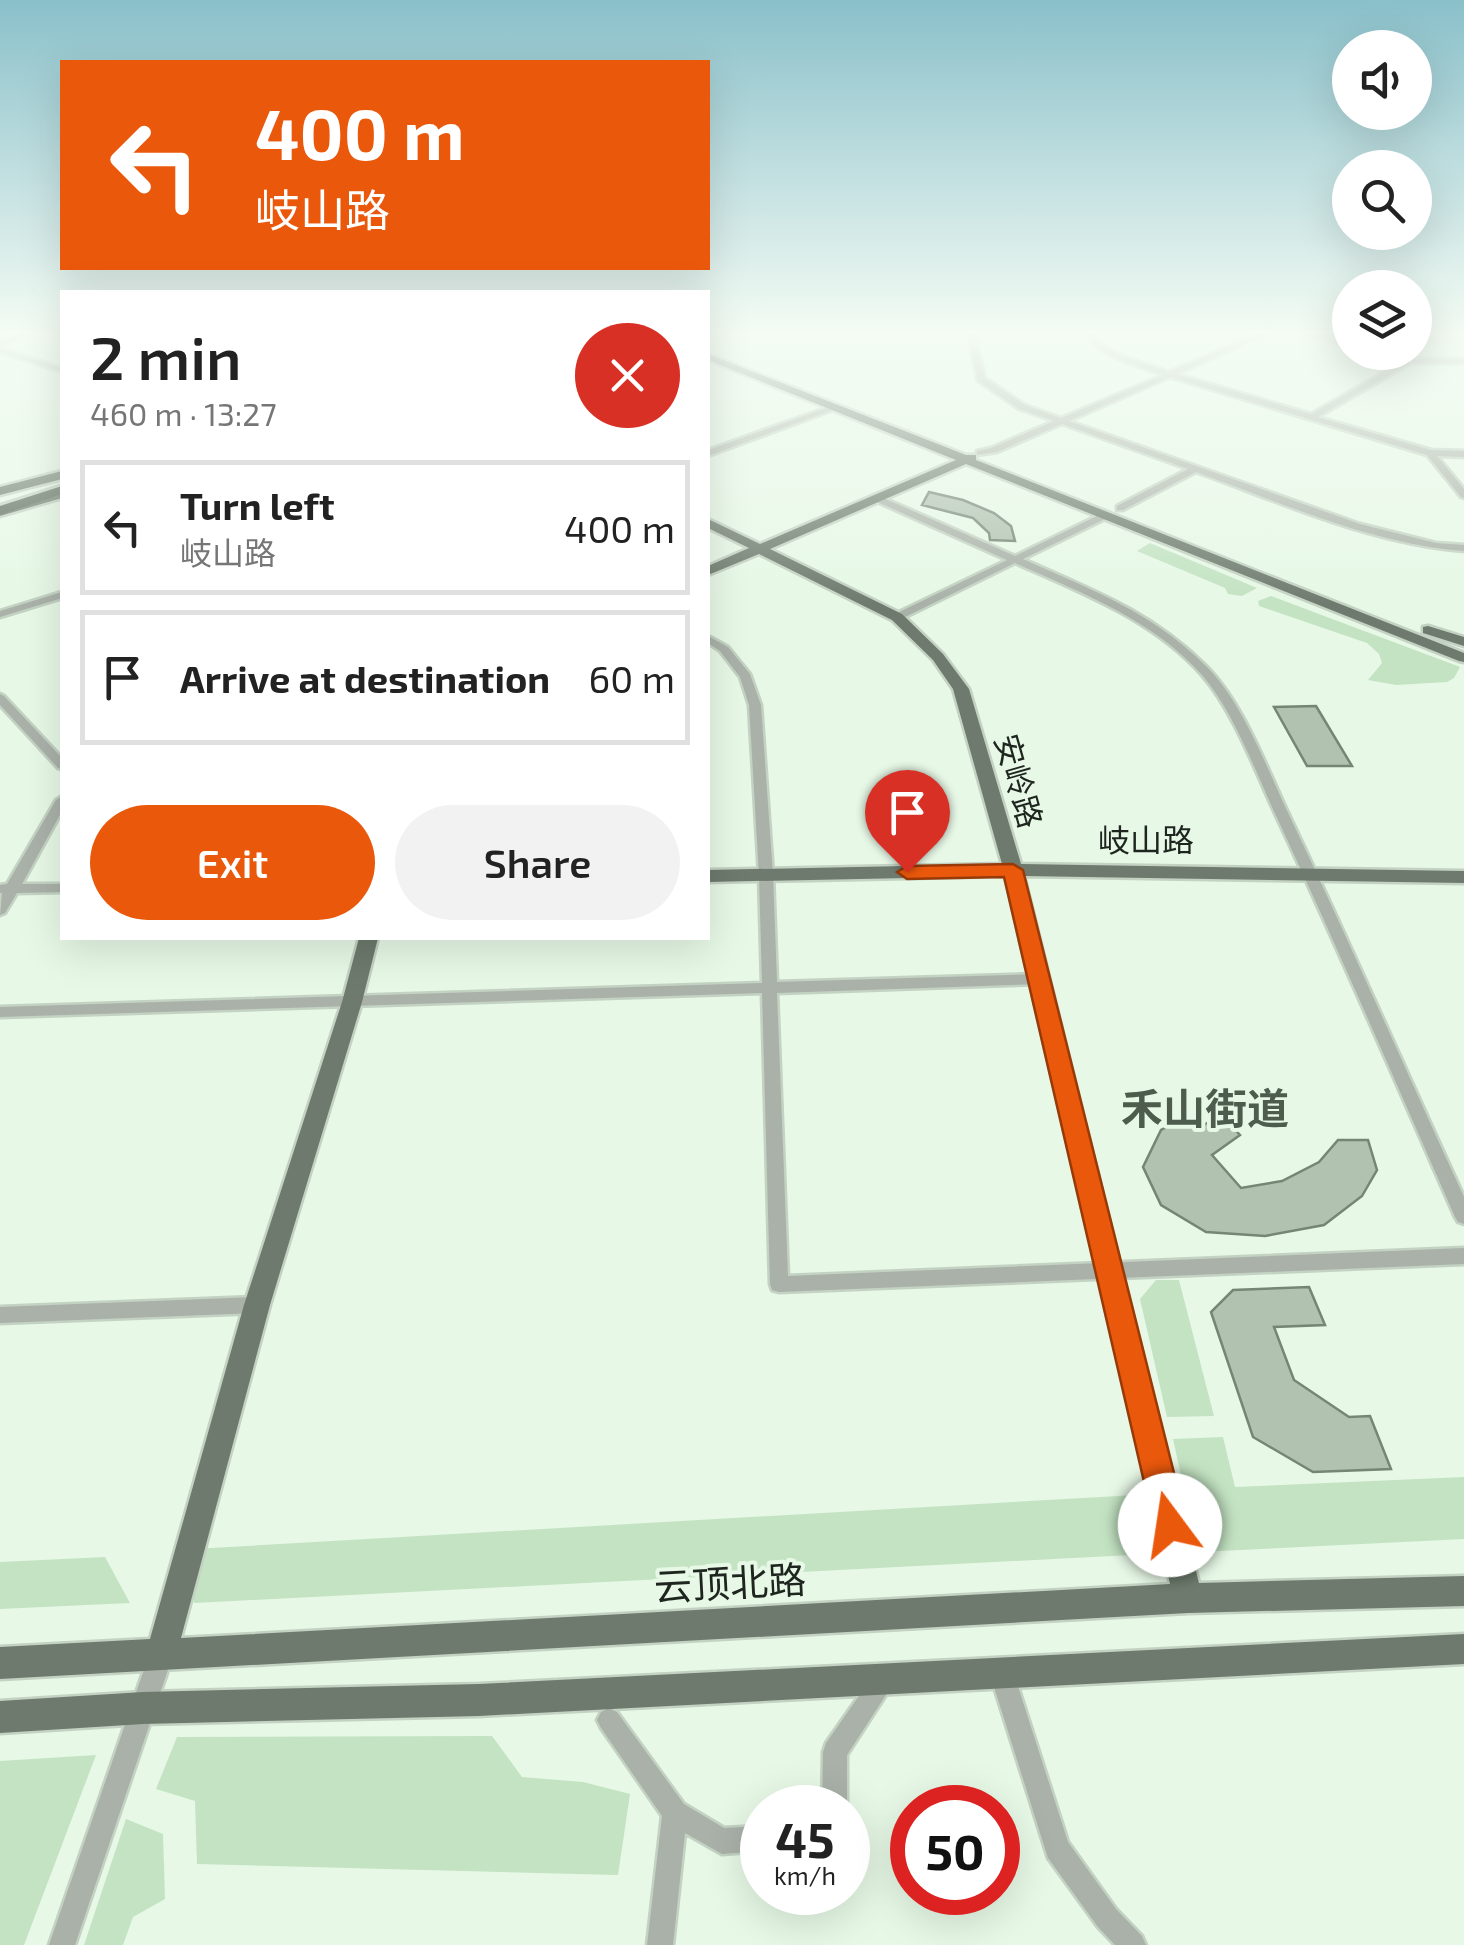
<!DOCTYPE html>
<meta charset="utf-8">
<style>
:root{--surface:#fff;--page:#f2f2f2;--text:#222;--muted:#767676;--line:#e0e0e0;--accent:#ea580c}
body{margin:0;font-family:"Exo 2","Noto Sans SC",sans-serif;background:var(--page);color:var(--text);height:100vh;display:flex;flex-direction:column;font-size:38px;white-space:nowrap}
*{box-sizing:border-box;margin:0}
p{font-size:32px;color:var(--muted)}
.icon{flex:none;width:55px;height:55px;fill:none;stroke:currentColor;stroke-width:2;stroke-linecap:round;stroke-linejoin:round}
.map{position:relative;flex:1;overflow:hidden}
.sheet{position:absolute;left:60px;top:290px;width:650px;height:650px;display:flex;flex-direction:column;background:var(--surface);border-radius:0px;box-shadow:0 10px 40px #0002}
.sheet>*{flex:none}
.top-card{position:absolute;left:60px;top:60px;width:650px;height:210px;border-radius:0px;box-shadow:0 10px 40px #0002;background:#ea580c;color:#fff;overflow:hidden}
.controls{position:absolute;left:1332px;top:30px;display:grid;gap:20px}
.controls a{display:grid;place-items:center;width:100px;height:100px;border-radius:50%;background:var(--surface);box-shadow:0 10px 40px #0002;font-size:50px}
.speed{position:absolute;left:740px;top:1785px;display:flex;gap:20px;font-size:50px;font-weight:700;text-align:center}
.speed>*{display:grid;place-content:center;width:130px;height:130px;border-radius:50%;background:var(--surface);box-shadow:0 10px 40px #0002;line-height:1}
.speed small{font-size:25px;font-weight:400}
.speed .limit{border:15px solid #d22;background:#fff;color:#111}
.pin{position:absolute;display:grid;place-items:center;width:85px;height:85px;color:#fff;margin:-102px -42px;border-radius:50% 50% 50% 0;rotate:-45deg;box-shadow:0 0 10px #0007}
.pin .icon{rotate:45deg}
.me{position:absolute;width:110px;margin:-55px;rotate:346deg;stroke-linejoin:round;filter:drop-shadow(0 0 8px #0008)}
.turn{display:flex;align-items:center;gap:35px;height:210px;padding:0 30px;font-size:45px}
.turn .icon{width:130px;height:130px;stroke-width:2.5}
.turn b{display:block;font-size:70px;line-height:85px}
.round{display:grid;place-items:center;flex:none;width:105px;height:105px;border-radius:52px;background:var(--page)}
.summary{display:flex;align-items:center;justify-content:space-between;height:170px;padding:0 30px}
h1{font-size:60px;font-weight:600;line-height:75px}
.primary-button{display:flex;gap:20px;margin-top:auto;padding:20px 30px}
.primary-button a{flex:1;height:115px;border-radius:60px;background:var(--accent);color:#fff;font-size:40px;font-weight:600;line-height:115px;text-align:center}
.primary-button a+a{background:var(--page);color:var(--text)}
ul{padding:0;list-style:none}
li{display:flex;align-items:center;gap:30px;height:135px;margin:0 20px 15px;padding:0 10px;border:5px solid var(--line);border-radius:0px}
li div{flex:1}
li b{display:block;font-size:38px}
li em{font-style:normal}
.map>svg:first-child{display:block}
</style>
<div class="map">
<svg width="1464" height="1945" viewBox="0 0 1464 1945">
<rect width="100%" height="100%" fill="#e7f8e6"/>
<!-- green -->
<path fill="#c3e3c2" d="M1150,543L1257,588L1242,596L1228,594L1225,588L1137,551Z
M1271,596L1460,667L1454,678L1447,682L1396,685L1368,680L1382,663L1379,654L1367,643L1259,606L1258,601Z
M1156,1280H1179L1214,1416L1167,1417L1140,1299Z
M1223,1437L1235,1487L1464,1477V1539L1198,1552L1173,1439Z
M1136,1495L1144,1515L1131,1555L194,1603L193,1549Z
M105,1557L130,1603L0,1609V1562Z
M492,1736L522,1777L583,1782L630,1794L618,1875L197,1864L195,1801L156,1789L177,1737Z
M96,1755L24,1945H0V1761Z
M126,1819L163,1834L165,1899L133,1917L123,1945H84Z"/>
<!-- building -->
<path fill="#b1c2b1" stroke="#768575" stroke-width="2.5" d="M929,492L963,500L994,513L1011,526L1015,541L990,540L989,533L973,518L922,505Z
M1316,706L1352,766H1307L1274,707Z
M1215,1118L1227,1121L1240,1135L1212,1155L1241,1188L1282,1181L1319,1162L1338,1140H1368L1377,1170L1362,1196L1324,1225L1265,1236L1206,1232L1161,1205L1143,1167L1161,1130L1183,1119L1199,1128Z
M1309,1287L1325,1325L1274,1327L1294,1380L1349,1417L1370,1416L1391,1469L1313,1472L1253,1437L1211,1312L1233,1290Z"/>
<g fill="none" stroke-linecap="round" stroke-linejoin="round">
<defs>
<path id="minor" d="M22,333H31L0,346V341Z
M967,333H974L985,378L1025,405L1061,418L1163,375C1139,366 1096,357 1086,333H1092C1106,355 1146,363 1169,372L1261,333H1269L1177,374L1311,414L1403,361L1377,352H1389L1410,359H1464V363H1411L1318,417L1431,450L1464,451V457L1437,456L1464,489V498L1461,497L1427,455L1170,377L1069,421L1360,524L1436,543L1464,545V551C1372,544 1282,503 1196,472L1123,510H1117V506L1188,469L1062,424L997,452L977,455V451L991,448L1054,421L1019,409L978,381Z
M1306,333H1317L1350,342V346Z
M0,348L62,368V372L0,352Z
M834,405L841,407L708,456V450Z
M873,496H879L1015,556L1103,513H1109V517L1023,559C1092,590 1150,611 1205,665C1243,702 1267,769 1290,817C1350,943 1406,1071 1464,1197V1224L1458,1222L1455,1217C1397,1085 1340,953 1279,822C1257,776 1235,713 1202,675C1152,619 1082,593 1015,563L901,619H893V615L1007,560L873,500Z
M62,592V598L0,617V611Z
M708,636L728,647L750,674L761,705L773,875L777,982L1039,974L1047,979L1039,984L777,993L788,1276L1464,1248V1264L779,1292L772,1290L770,1284L762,993L0,1017V1007L762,983L759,875L749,705L740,677L720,651L708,643Z
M0,694L4,696L62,758V769L58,768L0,705Z
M62,796V811L22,884H62V892L17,893L5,913L0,915L2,893H0V885L7,884L56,800Z
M257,1297L264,1299L266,1305L264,1311L257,1313L0,1323V1307Z
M161,1643L169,1647L173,1655L75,1945H49L149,1655L153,1647Z
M1001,1659L1009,1663L1013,1671L1068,1842L1116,1909L1142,1936L1146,1945H1115L1098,1927L1048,1858L989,1671L993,1663Z
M883,1669L891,1673L895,1681L847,1755V1808H822L823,1752L826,1743L875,1673Z
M609,1708L617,1712L684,1804L724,1828L762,1826V1851L722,1854L685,1833L673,1945H647L662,1816L601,1728L597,1720L601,1712Z"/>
<path id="major" d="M708,354L966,455H976V460L1464,653V662L1459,661L966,464L770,549L902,614L943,654L969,689L1021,864L1464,871V883L1024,876L1199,1583L1464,1576V1606L1188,1613L0,1679V1647L150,1639L244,1305L342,1002L359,938H378L362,1002L270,1305L181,1638L1170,1584L1005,876L708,882V870L1002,864L953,689L933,660L892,620L759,554L708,575V566L749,548L708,528V519L760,544L956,460L708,360Z
M62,471V479L0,495V487Z
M62,490V498L0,516V508Z
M1428,626L1464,637V646L1423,633V627Z
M1464,1634V1664L479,1716L143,1724L0,1733V1701L143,1692L479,1684Z"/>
<path id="highway" d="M62,486V494L0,515V506Z"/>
</defs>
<!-- minor casing -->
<use href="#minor" stroke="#c3d2c2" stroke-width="5"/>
<!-- major casing -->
<use href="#major" stroke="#c3d2c2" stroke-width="5"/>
<!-- highway casing -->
<use href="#highway" stroke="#c3d2c2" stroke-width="6"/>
<!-- minor -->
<use href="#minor" fill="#a9b1a9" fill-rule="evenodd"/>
<!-- major -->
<use href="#major" fill="#6d7a6d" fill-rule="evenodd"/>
<!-- highway -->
<use href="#highway" fill="#586757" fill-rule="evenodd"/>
</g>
<!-- sky -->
<linearGradient id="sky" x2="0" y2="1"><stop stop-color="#8ac0ca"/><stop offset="0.55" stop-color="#f4fcf4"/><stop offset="1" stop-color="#f4fcf4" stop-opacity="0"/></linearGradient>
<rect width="1464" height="605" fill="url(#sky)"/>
<!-- route -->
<path fill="#ea580c" stroke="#983908" stroke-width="2.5" d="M1013,864L1023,870L1187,1525L1182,1537L1170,1541L1159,1537L1154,1525L1004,877L907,879L897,872L907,866Z"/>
<g text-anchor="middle" stroke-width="8" stroke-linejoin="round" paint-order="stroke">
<!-- street labels -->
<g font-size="32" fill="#1e241e" stroke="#e7f8e6">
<text transform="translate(1018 781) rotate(74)" y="11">安岭路</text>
<text x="1146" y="852">岐山路</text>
</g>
<!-- near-street labels -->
<g font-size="38" fill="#1e241e" stroke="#e7f8e6">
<text transform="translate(730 1584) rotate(-3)" y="13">云顶北路</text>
</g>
<!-- district labels -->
<g font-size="42" font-weight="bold" fill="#4d5c4d" stroke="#e7f8e6">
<text x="1205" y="1124">禾山街道</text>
</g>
</g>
</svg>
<div class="controls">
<a><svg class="icon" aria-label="sound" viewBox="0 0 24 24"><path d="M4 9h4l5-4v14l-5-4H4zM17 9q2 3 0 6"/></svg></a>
<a><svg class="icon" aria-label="search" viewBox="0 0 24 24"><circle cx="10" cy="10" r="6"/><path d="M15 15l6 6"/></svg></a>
<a><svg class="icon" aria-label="layers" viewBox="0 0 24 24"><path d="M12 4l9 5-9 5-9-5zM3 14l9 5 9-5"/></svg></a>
</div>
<div class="speed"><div>45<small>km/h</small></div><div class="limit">50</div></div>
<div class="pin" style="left:907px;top:872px;background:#d93025"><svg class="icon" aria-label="arrive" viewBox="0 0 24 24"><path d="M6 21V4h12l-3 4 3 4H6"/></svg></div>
<svg class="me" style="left:1170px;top:1525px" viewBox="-20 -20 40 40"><circle r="19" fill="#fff"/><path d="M0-13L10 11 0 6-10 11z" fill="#ea580c"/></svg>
<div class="top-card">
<div class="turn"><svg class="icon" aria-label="left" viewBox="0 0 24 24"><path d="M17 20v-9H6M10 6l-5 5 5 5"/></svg><div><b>400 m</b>岐山路</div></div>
</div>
<section class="sheet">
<div class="summary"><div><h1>2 min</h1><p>460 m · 13:27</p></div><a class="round" style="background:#d93025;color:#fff"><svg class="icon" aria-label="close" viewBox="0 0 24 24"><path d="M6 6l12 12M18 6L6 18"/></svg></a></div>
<ul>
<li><svg class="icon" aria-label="left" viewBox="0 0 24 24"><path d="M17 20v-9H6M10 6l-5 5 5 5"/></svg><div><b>Turn left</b><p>岐山路</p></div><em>400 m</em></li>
<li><svg class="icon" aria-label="arrive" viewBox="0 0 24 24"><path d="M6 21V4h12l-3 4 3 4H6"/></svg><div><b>Arrive at destination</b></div><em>60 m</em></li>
</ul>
<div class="primary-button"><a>Exit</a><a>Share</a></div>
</section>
</div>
